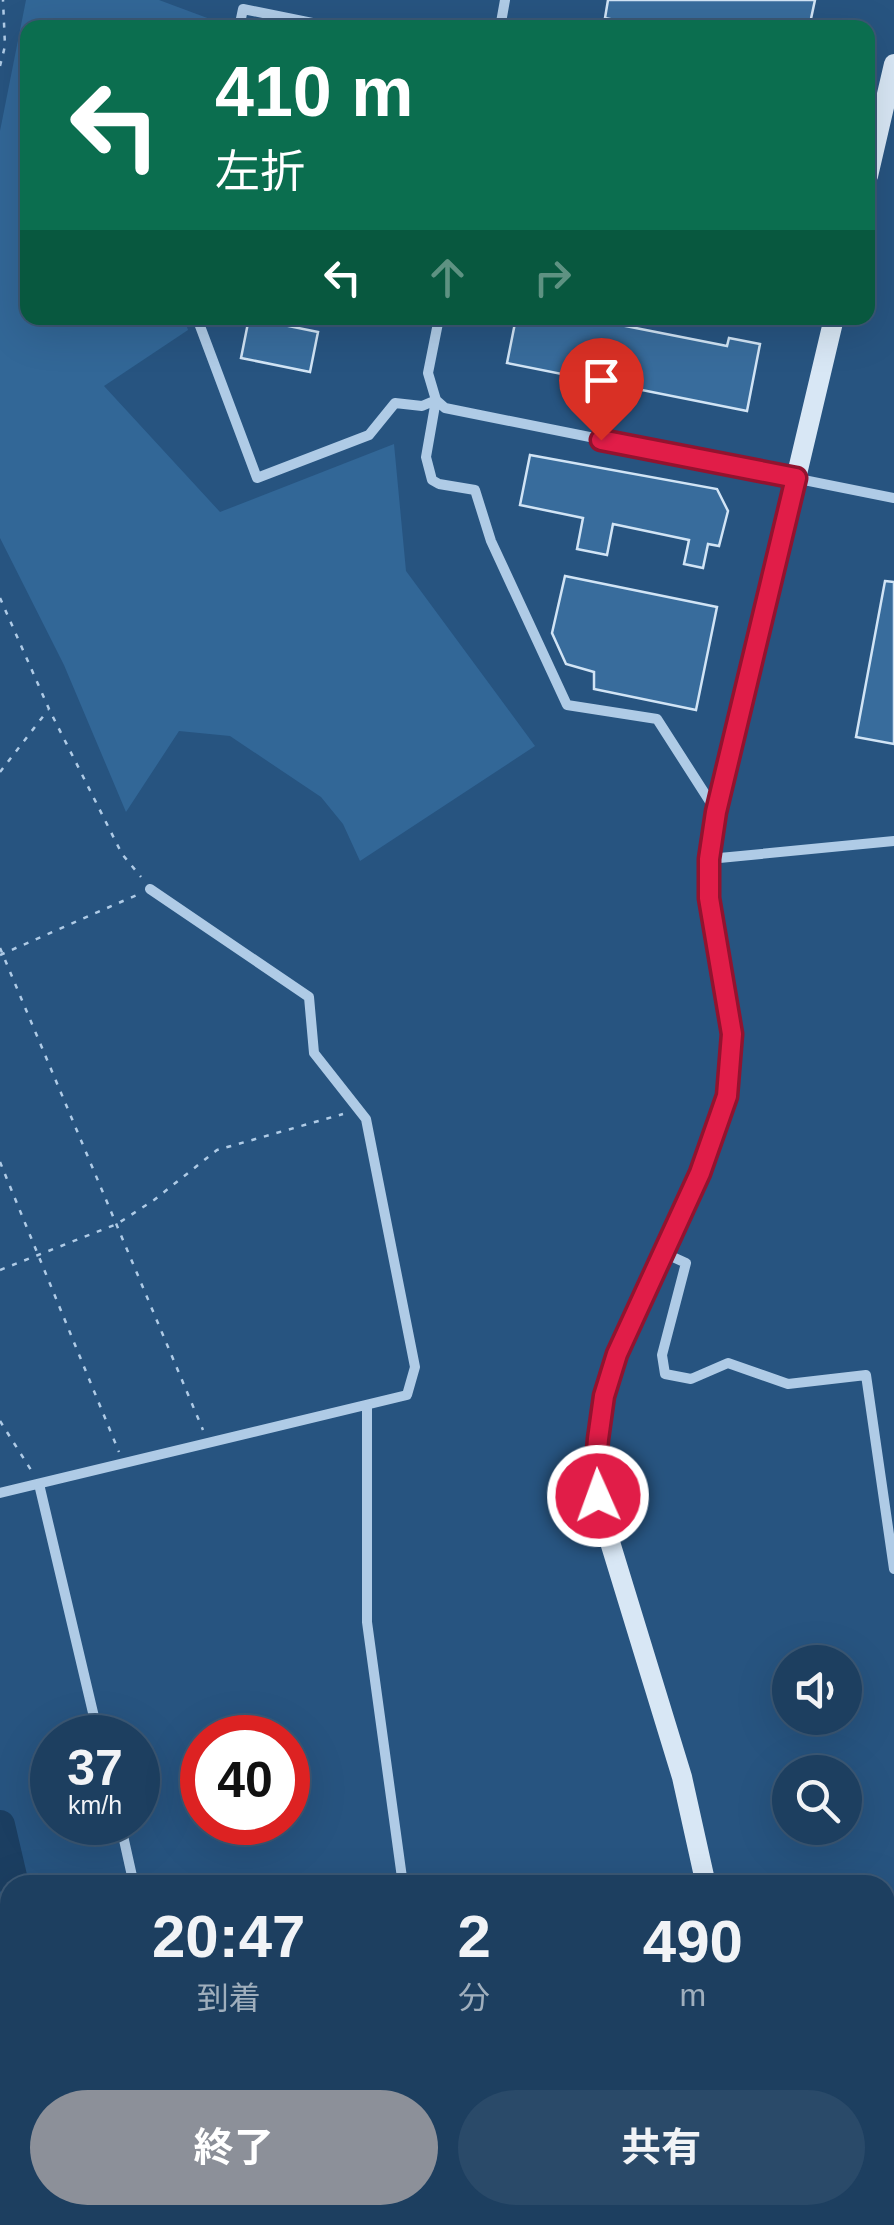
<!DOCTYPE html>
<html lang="ja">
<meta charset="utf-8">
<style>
:root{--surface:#1d3f60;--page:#2a4a69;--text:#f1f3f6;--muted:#a0afbd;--line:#3b5875;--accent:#8c9099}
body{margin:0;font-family:Helvetica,"Noto Sans JP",sans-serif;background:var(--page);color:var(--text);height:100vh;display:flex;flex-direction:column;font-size:38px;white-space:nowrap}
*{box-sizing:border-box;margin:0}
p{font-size:32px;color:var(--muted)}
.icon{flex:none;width:55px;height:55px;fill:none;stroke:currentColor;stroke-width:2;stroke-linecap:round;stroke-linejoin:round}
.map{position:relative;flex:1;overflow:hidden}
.drawer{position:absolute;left:0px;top:1875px;width:895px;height:350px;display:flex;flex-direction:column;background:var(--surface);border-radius:30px 30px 0 0;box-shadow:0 10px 40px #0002,0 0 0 2px var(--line)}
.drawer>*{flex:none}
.top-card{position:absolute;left:20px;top:20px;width:855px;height:305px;border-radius:20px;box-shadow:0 10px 40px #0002,0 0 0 2px var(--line);background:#0b6e4f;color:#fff;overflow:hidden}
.buttons{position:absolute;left:772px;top:1645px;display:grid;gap:20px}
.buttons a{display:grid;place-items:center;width:90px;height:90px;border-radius:50%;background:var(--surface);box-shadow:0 10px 40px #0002,0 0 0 2px var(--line);font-size:50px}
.speed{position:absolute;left:30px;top:1715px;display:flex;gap:20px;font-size:50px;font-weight:700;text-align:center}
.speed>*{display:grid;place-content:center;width:130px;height:130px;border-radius:50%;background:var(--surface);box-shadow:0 10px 40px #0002,0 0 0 2px var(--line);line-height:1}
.speed small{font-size:25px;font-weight:400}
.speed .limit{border:15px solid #d22;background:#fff;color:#111}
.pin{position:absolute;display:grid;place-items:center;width:85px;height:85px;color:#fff;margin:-102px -42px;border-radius:50% 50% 50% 0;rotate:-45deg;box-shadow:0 0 10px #0007}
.pin .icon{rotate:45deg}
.me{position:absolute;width:110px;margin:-55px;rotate:358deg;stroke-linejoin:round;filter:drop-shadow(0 0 8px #0008)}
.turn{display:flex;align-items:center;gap:35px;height:210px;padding:0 30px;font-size:45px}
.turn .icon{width:130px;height:130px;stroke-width:2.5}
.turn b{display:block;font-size:70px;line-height:85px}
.lanes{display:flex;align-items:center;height:95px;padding:0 30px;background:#0003;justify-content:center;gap:50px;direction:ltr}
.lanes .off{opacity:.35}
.eta{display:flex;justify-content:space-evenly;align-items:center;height:170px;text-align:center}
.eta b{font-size:60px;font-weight:700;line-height:70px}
.cta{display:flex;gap:20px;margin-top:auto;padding:20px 30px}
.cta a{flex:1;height:115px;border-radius:60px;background:var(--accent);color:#fff;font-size:40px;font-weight:700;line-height:115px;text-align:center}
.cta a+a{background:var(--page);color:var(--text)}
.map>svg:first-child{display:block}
</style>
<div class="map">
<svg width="894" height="2225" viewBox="0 0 894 2225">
<rect width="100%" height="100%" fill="#275480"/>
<!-- green -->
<path fill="#326797" d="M26,0H159L210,19L208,28H28V318H184L188,330L104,386L220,512L394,444L406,571L535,746L360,861L343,824L321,797L230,736L179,731L126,812L64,665L0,538V131Z"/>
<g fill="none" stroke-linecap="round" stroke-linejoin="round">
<!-- river -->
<path stroke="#1b3e61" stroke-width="30" d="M0,1825L14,1885"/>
</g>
<!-- building -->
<path fill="#386c9c" stroke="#d1e4f5" stroke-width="2.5" d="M608,0H815L809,28H653L605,18Z
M249,318L318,332L310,372L241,358Z
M516,318H585L727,346L729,338L760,344L747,411L507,363Z
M530,455L717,489L728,511L719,546L708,544L703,568L684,564L689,540L613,524L607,555L577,549L583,518L520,505Z
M565,576L717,607L696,710L594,689V672L566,664L552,633Z
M885,581L894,582V744L856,737Z"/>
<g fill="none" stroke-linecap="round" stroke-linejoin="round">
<!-- path -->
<path stroke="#afcbe6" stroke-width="2.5" stroke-dasharray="5 8" stroke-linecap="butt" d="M0,66L5,46L3,0
M0,598L49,709L122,854L141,877
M0,772L48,710
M0,948L203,1430
M0,955L139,894
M0,1162L119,1452
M0,1270L117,1224L154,1200L217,1150L343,1114
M0,1421L31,1470"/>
<!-- street -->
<path stroke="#afcbe6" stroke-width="10" d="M239,28L243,9L337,28
M500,28L505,0
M197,318L257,478L369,435L395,403L422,406L436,400
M439,318L428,373L436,400L426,457L432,480L439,484L475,490L491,541L567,705L657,719L716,811
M436,400L445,408L894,498
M709,859L894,841
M664,1253L686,1263L662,1355L665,1374L691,1379L728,1363L788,1384L866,1375L894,1569
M367,1405V1622L403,1885
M39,1484L99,1738
M0,1493L407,1395L415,1367L366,1119L314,1053L309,997L150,889
M120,1822L134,1885
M210,2215L213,2225
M458,2215L474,2225"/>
<!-- secondary -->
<path stroke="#d8e7f5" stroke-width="20" d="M868,176L894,64
M706,1885L682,1777L602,1516L595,1476L597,1439L604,1395L617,1355L700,1173L727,1095L733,1034L709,897V859L713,828L834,318"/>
<!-- highway -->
<path stroke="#fff" stroke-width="25" d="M0,2078L10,2075
M723,2215L745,2225"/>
</g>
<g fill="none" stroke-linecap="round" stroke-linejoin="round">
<defs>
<path id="route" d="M598,1496L595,1476L598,1439L604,1396L617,1354L700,1173L727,1096L732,1034L709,898V859L716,812L796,478L601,440"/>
</defs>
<!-- route casing -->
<use href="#route" stroke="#92132f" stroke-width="25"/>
<!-- route -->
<use href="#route" stroke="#e11d48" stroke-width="18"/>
</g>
</svg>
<div class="buttons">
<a><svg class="icon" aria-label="sound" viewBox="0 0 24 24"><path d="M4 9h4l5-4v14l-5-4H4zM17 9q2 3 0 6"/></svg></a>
<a><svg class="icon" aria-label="search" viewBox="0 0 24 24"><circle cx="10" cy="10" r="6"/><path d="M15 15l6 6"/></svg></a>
</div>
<div class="speed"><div>37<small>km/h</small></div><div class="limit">40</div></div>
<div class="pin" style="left:601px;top:440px;background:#d93025"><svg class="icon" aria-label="arrive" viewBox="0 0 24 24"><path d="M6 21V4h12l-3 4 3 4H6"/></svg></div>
<svg class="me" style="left:598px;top:1496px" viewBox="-20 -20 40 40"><circle r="17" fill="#e11d48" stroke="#fff" stroke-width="3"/><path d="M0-11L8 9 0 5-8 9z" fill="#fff"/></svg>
<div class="top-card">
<div class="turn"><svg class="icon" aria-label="left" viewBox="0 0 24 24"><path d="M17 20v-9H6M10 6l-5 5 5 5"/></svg><div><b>410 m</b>左折</div></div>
<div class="lanes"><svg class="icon" aria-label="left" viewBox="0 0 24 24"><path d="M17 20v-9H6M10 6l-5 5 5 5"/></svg><svg class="icon off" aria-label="ahead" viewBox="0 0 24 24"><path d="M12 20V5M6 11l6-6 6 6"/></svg><svg class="icon off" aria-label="right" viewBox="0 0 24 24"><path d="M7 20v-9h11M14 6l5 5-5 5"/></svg></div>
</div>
<section class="drawer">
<div class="eta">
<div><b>20:47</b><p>到着</p></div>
<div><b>2</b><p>分</p></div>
<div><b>490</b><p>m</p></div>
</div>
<div class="cta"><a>終了</a><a>共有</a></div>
</section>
</div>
